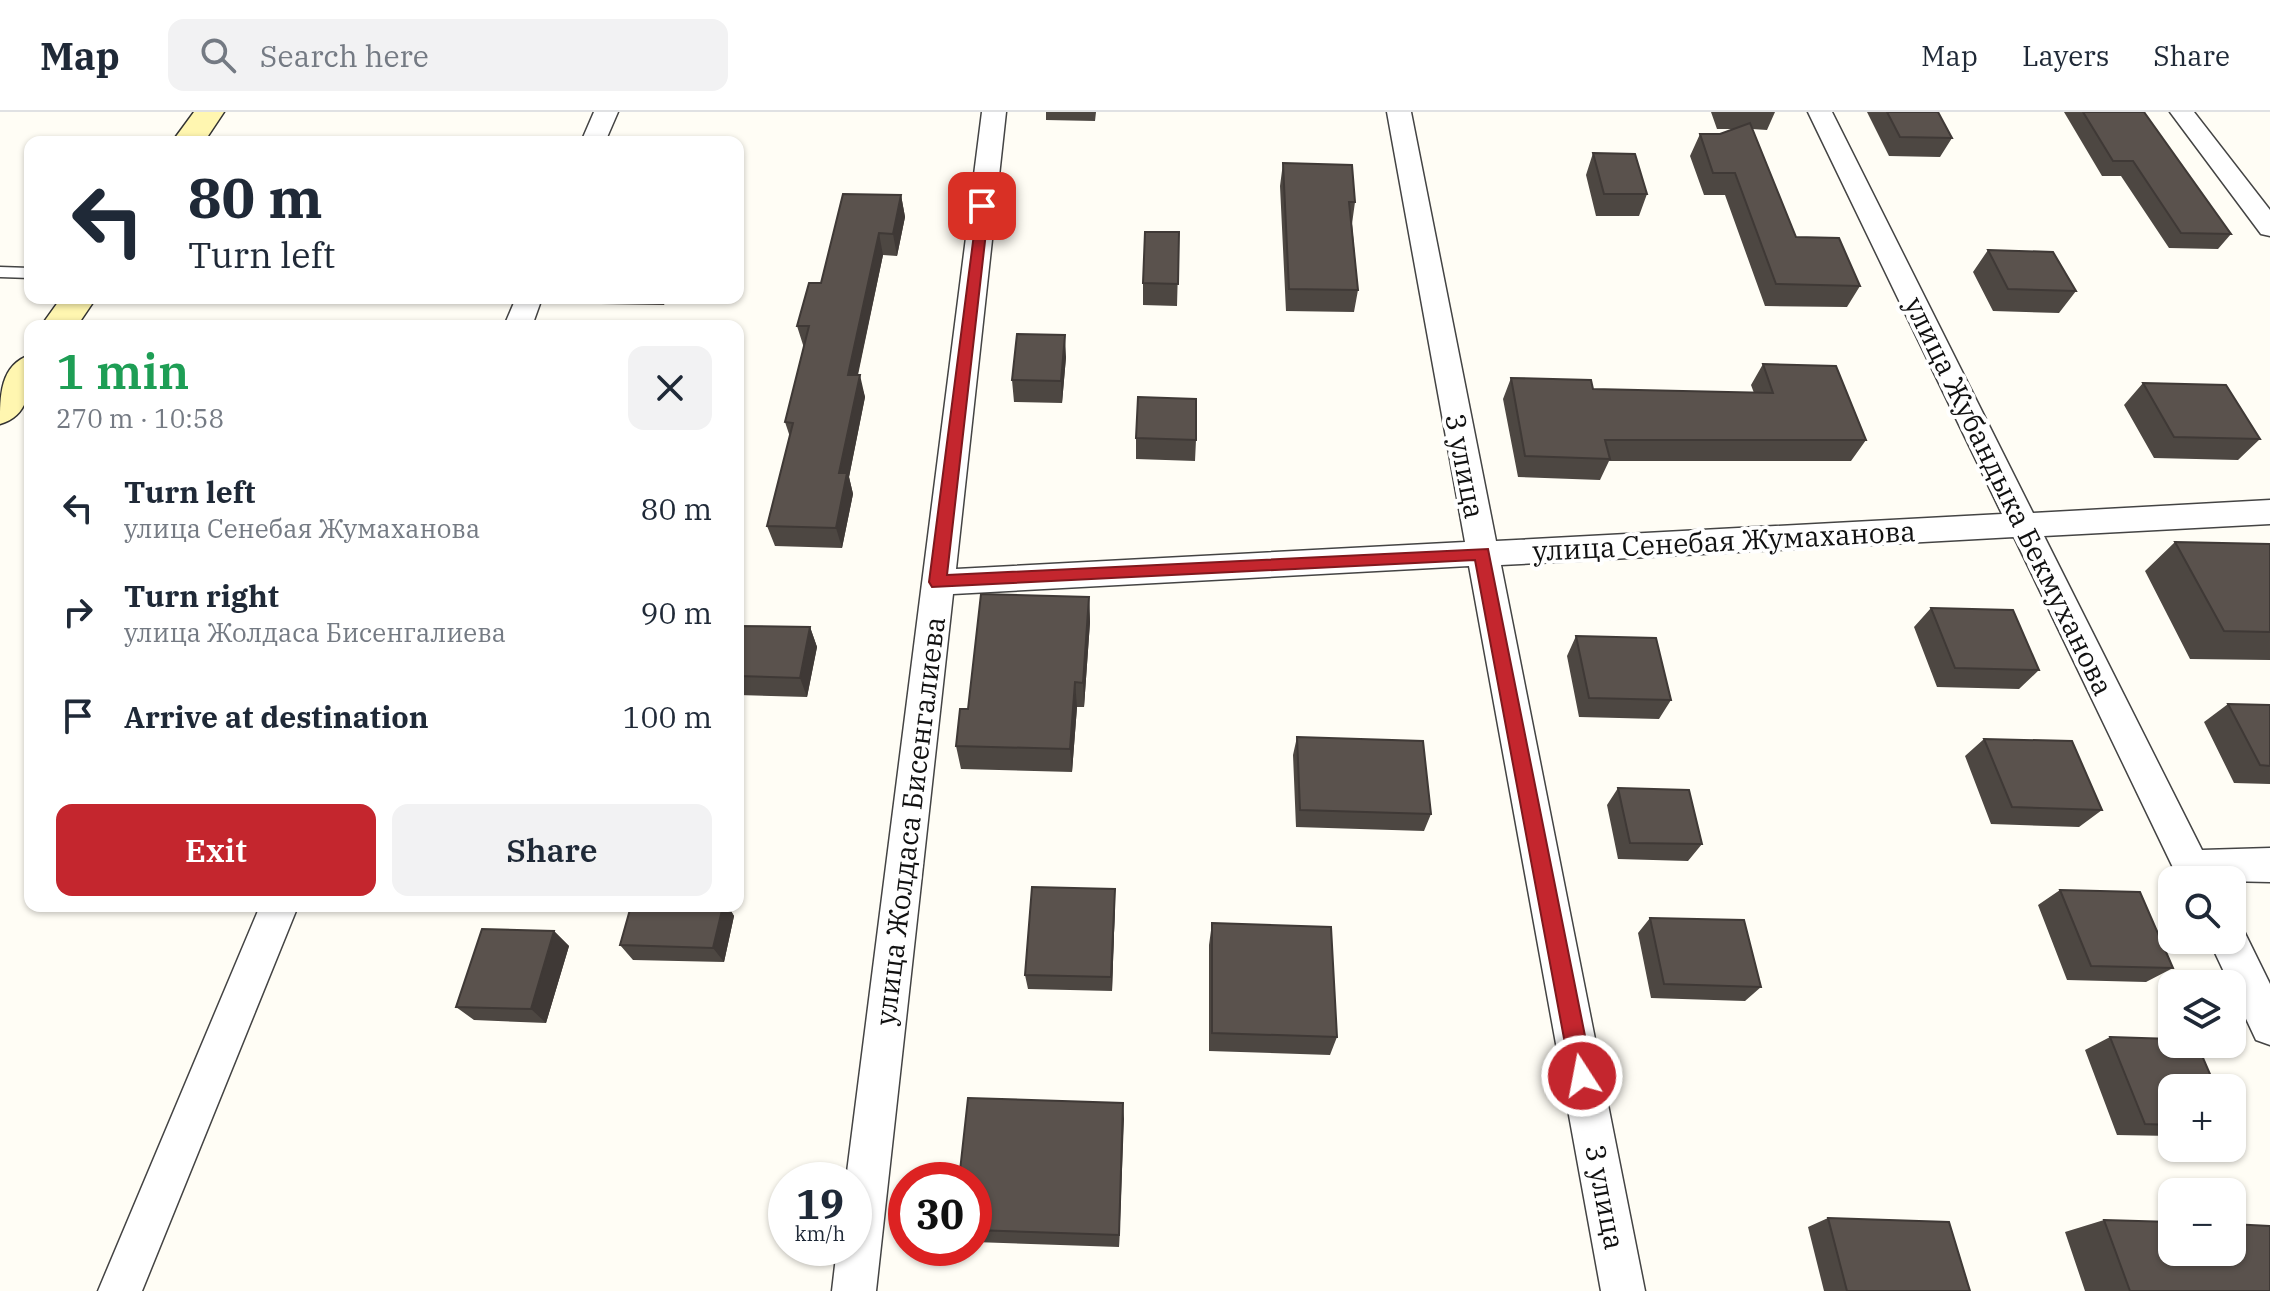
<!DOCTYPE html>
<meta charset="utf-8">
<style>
:root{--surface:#fff;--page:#f2f2f3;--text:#1f2937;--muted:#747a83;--line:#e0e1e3;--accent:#c4262e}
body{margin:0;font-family:"IBM Plex Serif",serif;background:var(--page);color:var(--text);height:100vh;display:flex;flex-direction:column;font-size:30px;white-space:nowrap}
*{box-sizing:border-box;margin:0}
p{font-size:26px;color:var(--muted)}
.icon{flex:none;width:44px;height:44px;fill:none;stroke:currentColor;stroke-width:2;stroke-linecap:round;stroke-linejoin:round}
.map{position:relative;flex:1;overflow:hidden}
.panel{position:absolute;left:24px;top:208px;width:720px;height:592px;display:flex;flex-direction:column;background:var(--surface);border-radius:16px;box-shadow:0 2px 6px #0004}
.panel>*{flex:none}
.banner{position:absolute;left:24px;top:24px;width:720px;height:168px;border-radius:16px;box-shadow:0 2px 6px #0004;background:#fff;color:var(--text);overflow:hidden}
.controls{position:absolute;left:2158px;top:754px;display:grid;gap:16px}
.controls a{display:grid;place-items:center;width:88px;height:88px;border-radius:16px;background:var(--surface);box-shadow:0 2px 6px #0004;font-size:40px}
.speed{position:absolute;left:768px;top:1050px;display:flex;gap:16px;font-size:40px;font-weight:700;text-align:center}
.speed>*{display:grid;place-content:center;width:104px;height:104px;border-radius:50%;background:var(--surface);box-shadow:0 2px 6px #0004;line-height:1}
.speed small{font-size:20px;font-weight:400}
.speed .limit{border:12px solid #d22;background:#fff;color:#111}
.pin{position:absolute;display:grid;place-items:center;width:68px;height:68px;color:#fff;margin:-34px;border-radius:16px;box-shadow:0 4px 12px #0006}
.me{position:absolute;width:88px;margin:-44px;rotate:349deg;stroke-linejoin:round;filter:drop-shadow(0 0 6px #0008)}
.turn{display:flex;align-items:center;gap:28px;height:168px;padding:0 32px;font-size:36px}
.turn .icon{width:104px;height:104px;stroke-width:2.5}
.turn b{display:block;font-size:56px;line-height:68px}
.round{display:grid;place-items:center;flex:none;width:84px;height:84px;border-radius:16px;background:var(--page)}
.overview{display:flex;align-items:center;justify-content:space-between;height:136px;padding:0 32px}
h1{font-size:48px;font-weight:600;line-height:60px;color:#1e9e55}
.button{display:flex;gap:16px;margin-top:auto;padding:16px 32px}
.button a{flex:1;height:92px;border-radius:16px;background:var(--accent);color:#fff;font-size:32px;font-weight:600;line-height:92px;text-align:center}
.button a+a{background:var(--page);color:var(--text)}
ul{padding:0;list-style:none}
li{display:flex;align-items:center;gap:24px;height:104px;padding:0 32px}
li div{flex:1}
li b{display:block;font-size:30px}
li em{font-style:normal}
header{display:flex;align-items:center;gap:48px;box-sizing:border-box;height:112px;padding:0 40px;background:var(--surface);border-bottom:2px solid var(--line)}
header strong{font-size:38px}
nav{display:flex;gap:44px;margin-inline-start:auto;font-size:28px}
.search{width:560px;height:72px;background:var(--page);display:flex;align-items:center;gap:20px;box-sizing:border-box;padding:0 28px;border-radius:16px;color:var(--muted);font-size:30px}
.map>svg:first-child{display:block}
</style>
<header>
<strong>Map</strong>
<div class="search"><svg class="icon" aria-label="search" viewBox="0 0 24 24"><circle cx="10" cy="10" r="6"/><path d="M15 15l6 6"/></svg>Search here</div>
<nav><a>Map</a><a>Layers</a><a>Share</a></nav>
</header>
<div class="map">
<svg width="2270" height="1179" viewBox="0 0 2270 1179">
<rect width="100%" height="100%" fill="#fffdf5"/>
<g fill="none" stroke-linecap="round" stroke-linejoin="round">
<defs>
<path id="lane" d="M0,155L30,156V166L0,165Z"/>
<path id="street" d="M594,0H618L605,30H581Z
M982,0H1006L956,457L1465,430L1387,0H1411L1496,429L2002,402L1808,0H1832L2033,401L2270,388V412L2044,424L2202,738L2270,736V770L2179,768L2014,425L1501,453L1645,1179H1601L1469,454L953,482L876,1179H832L837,1136H854V1068H846Z
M2170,0H2194L2270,98V124L2261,122Z
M516,186H542L532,214H504Z
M260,794H298L142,1179H98Z
M2232,812L2242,815L2270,872V933L2256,928L2209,828H2232Z"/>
<path id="secondary" d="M194,0H224L204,30H172Z
M61,186H96L77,214H41Z
M30,243C30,272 32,303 0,312C0,284 0,253 30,243Z"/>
</defs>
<!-- lane casing -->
<use href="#lane" stroke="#444" stroke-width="3"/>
<!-- street casing -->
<use href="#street" stroke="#444" stroke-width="3"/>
<!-- secondary casing -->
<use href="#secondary" stroke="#333" stroke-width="3"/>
<!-- lane -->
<use href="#lane" fill="#fff" fill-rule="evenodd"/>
<!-- street -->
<use href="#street" fill="#fff" fill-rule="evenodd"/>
<!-- secondary -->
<use href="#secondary" fill="#fff6b0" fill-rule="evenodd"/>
</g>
<!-- wall -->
<path fill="#4d4742" d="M1046,0H1096L1095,9L1046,8Z
M1711,0H1775L1767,18L1752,17L1796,125L1860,174L1847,195L1765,194L1725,83H1704L1690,44L1700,22H1720L1735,17H1717Z
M1867,0H1938L1952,26L1940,45L1889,44Z
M2064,0H2144L2231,122L2218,137L2169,136L2121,64H2102Z
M1593,41L1647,82L1639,104H1596L1586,63Z
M1283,51L1355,90L1352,112L1358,178L1354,200L1286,199L1280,74Z
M901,83L905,105L897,144L883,143L858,263L865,285L849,365L853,382L842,436L775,434L767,414L790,325L785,310L804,236L797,214L821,171Z
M1179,120L1177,194L1143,193V171Z
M1988,138L2076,179L2059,201L1993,199L1973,160Z
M598,186H666L664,193L601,192Z
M1066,245L1062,291L1014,290L1012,268Z
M1763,252L1866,328L1851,349H1609L1600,368L1518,365L1503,287L1511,266L1593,277L1754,281L1751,273Z
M2143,271L2260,327L2238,348L2154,346L2124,293Z
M1136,326L1196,328L1195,349L1136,347Z
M2175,430L2270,432V548L2190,547L2145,459Z
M1089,485L1090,510L1084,595H1077L1072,660L961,657L956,634L968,597Z
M1931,496L2039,558L2019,577L1937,575L1914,515Z
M738,514L810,515L817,535L807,585L738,583Z
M1576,524L1671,588L1659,607L1579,605L1567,544Z
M2228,592L2270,593V672L2234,671L2204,610Z
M1297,625L1431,702L1424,719L1296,715L1293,643Z
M1984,627L2102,698L2079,715L1991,712L1965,644Z
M1618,676L1702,732L1688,749L1618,747L1607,693Z
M2060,778L2173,856L2146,870L2067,868L2038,793Z
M1115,792L1112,879L1028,877L1025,863Z
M631,794H728L734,804L724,850L633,848L620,833Z
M1650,806L1761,875L1745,889L1651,886L1638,821Z
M1212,811L1337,925L1330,943L1209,939V833Z
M554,819L569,834L546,911L474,908L456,895Z
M2110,925L2172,976V1024L2117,1023L2085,938Z
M1123,991L1119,1135L974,1130V1068Z
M1828,1106L1970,1179H1824L1808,1115Z
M2104,1108L2270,1179H2085L2065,1120Z"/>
<!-- shaded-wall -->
<path fill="#3f3936" d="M901,83L905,105L897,144L893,122Z
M879,121L883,143L853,284L848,263Z
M661,186H666L664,193Z
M1065,223L1066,245L1062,291L1061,269Z
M860,263L865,285L849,365L853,382L842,436L836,416L839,361Z
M1089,485L1090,510L1084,595L1083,571Z
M810,515L817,535L807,585L800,566Z
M1075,570L1077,595L1072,660L1070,637Z
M1115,777V792L1112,879L1111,865Z
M723,794H728L734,804L724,850L713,836Z
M554,819L569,834L546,911L531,897Z
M1123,991L1124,1007L1119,1135V1123Z"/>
<!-- building -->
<path fill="#5a524d" stroke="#3f3936" stroke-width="2" d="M1887,0H1938L1952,26L1900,25Z
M2083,0H2144L2231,122L2181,121L2133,49H2113Z
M1750,11L1796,125L1839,126L1860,174L1776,172L1735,61H1713L1700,22H1720Z
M1593,41L1635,42L1647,82H1604Z
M1283,51L1352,53L1355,90H1349L1358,178L1289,177Z
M843,82L901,83L893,122L879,121L848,263H860L839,361H847L836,416L767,414L793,311L785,310L809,214H797L809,171H821Z
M1145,120H1179L1178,172L1143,171Z
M1988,138L2053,140L2076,179L2008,177Z
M1017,222L1065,223L1061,269L1012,268Z
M1763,252L1836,254L1866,328H1605L1610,347L1525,344L1511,266L1591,268L1593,277L1773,281Z
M2143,271L2226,273L2260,327L2174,325Z
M1138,285L1196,287V328L1136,326Z
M2175,430L2270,432V520L2224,519Z
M981,482L1089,485L1083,571L1075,570L1070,637L956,634L960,597H968Z
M1931,496L2013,498L2039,558L1955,556Z
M738,514L810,515L800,566L738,564Z
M1576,524L1656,526L1671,588L1589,586Z
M2228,592L2270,593V654L2260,653Z
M1297,625L1423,629L1431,702L1300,698Z
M1984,627L2072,629L2102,698L2012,695Z
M1618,676L1689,678L1702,732L1630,731Z
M1032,775L1115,777L1111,865L1025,863Z
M2060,778L2140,780L2173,856L2091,854Z
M631,794H723L713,836L620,833Z
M1650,806L1744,808L1761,875L1664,872Z
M1212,811L1331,815L1337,925L1212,921Z
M482,817L554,819L531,897L456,895Z
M2110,925L2172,927V932H2197L2216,976H2172V1013L2145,1012Z
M968,986L1123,991L1119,1123L974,1118V1068H959Z
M1828,1106L1949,1110L1970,1179H1847Z
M2104,1108L2172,1110V1140H2232V1112L2270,1114V1179H2130Z"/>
<!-- route -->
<path fill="#c4262e" stroke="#7f191e" stroke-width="2" d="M978,91L989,94L947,463L1488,437L1593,964L1589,971L1582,975L1574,971L1571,964L1475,448L932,475L929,470Z"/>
<g text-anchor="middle" stroke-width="8" stroke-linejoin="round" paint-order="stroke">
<!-- street labels -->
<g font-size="28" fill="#111" stroke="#fff">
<text transform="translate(1465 354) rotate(79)" y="10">3 улица</text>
<text transform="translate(2009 384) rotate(64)" y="10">улица Жубандыка Бекмуханова</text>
<text transform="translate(1724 429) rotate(-3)" y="10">улица Сенебая Жумаханова</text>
<text transform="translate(910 709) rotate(-83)" y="10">улица Жолдаса Бисенгалиева</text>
<text transform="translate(1605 1085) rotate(79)" y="10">3 улица</text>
</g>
</g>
</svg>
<div class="controls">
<a><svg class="icon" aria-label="search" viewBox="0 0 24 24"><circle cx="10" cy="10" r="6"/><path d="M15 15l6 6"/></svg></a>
<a><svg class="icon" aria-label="layers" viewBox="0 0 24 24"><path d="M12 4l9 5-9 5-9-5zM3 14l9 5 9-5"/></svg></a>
<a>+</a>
<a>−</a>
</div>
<div class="speed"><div>19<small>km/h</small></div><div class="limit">30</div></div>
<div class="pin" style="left:982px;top:94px;background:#d93025"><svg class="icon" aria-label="arrive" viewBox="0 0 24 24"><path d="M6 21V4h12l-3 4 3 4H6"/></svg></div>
<svg class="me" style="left:1582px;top:964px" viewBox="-20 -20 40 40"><circle r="17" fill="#c4262e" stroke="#fff" stroke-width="3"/><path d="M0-11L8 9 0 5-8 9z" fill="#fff"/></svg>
<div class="banner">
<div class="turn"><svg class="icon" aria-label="left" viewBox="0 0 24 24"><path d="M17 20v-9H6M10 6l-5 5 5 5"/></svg><div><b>80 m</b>Turn left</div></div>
</div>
<section class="panel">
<div class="overview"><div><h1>1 min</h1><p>270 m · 10:58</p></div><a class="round"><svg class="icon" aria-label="close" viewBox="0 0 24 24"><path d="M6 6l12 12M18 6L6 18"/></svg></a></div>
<ul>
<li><svg class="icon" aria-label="left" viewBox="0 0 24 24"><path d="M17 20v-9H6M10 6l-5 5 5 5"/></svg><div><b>Turn left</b><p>улица Сенебая Жумаханова</p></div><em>80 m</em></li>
<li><svg class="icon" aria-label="right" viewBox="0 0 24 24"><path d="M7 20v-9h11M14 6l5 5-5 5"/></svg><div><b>Turn right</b><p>улица Жолдаса Бисенгалиева</p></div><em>90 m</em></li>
<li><svg class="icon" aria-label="arrive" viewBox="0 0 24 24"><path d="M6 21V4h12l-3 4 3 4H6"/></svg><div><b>Arrive at destination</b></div><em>100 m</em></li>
</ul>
<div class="button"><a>Exit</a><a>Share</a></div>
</section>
</div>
